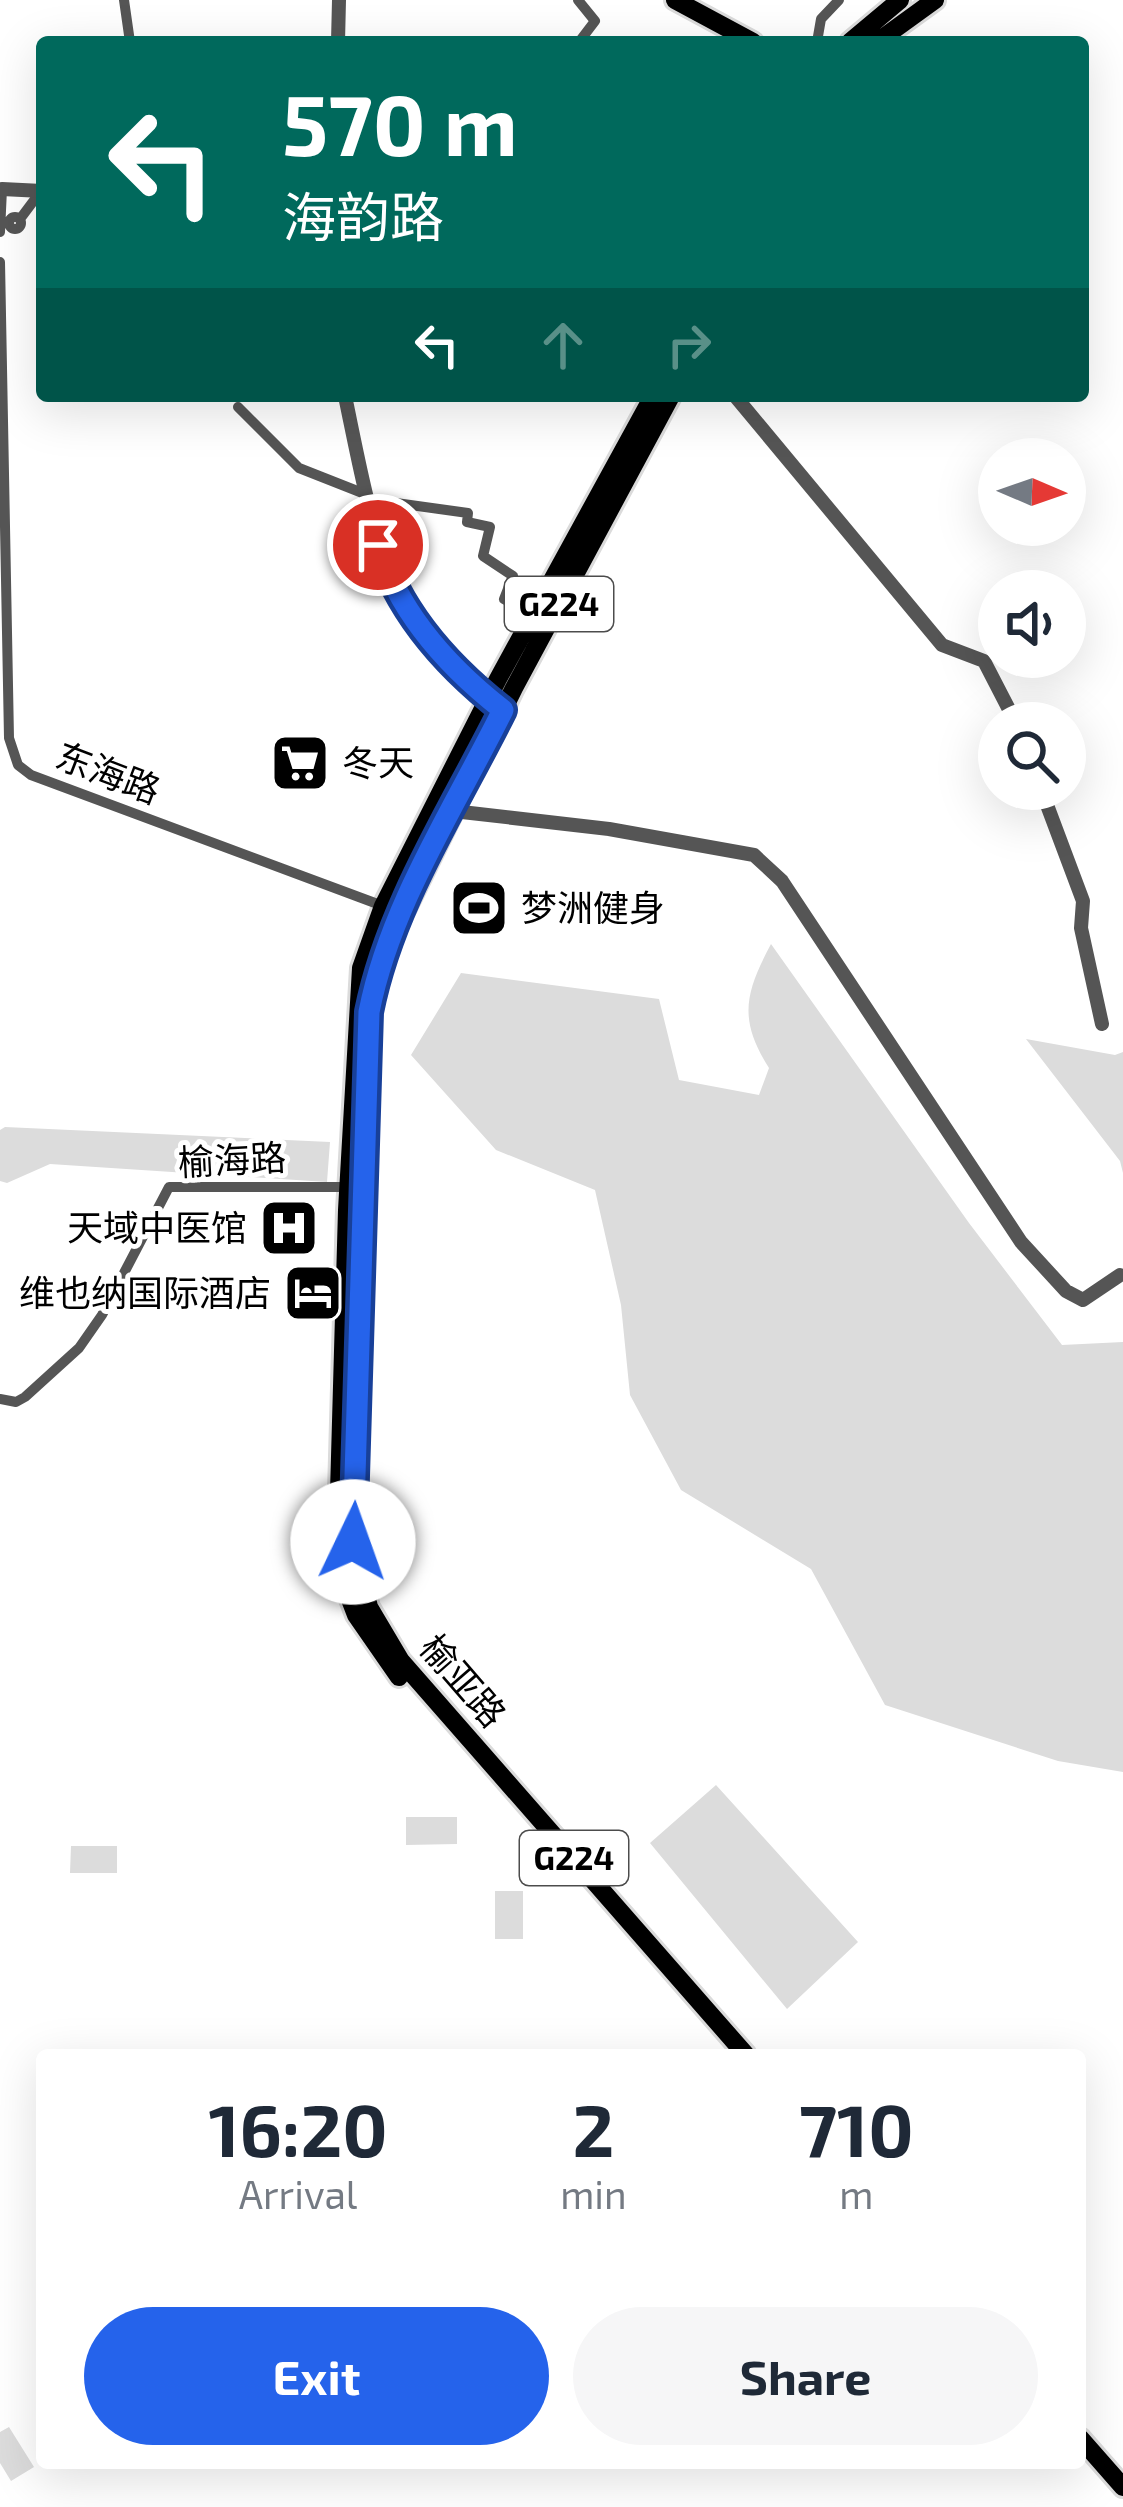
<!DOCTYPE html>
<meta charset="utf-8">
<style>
:root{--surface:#fff;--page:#f6f6f7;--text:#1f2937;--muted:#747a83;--accent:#2563eb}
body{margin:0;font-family:"Exo 2","Noto Sans SC",sans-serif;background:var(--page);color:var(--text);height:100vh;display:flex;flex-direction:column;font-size:45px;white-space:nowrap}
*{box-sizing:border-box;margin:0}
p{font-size:39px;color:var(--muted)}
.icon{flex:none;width:66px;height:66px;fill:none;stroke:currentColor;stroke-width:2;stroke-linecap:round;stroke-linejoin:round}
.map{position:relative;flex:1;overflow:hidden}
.details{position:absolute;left:36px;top:2049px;width:1050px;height:420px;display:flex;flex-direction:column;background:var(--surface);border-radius:12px;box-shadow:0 12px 48px #0002}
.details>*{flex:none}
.top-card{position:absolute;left:36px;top:36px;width:1053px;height:366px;border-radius:12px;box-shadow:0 12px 48px #0002;background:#00695c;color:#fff;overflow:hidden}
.needle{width:78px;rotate:92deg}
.controls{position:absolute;left:978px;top:438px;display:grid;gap:24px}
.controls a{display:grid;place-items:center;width:108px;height:108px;border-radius:50%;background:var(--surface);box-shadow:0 12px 48px #0002;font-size:60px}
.pin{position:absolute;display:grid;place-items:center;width:102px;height:102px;color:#fff;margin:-51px;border:6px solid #fff;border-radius:50%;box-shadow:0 3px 12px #0007}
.me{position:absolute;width:132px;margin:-66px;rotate:3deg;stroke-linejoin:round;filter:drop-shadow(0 0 9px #0008)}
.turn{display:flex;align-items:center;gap:42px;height:252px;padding:0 48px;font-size:54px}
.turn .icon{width:156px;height:156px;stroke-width:2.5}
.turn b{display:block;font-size:84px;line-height:102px}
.lanes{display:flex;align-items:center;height:114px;padding:0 48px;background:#0003;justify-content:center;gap:60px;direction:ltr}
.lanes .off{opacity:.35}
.eta{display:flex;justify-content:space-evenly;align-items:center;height:204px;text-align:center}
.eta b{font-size:72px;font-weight:700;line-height:84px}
.primary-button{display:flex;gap:24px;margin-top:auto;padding:24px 48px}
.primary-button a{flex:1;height:138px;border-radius:72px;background:var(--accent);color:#fff;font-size:48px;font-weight:700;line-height:138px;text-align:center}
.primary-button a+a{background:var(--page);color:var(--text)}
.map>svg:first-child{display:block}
</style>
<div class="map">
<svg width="1123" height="2507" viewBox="0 0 1123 2507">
<rect width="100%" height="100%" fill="#fff"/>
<!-- green -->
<path fill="#dcdcdc" d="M771,944L969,1223L1062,1345L1123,1342V1772L1058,1761L885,1705L811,1569L681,1490L630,1395L621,1305L595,1190L496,1150L411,1055L461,973L659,999L679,1080L759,1095L769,1068C738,1019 745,993 771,944Z
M1026,1039L1115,1055L1123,1052V1173L1120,1161Z
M5,1127L330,1142L327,1182L50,1164L7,1183L0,1181V1130Z
M716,1785L858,1942L787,2009L650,1843Z
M406,1817H457V1844L406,1845Z
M71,1846H117V1873H70Z
M495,1891H523V1939H495Z
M9,2427L34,2467L11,2481L0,2463V2432Z"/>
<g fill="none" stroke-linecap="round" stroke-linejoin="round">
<defs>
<path id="primary" d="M675,0L753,42"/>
<path id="trunk" d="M850,42L900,0
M877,42L935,0
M671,396L514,688L379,963L369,1012L353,1542L369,1607L401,1661L746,2055
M399,1677L356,1615L343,1581L338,1527L347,1210L361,968L383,906L498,679L653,396
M1080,2438L1123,2487"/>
</defs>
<!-- primary casing -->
<use href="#primary" stroke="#dbdbdb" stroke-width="24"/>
<!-- trunk casing -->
<use href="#trunk" stroke="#dbdbdb" stroke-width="24"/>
<!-- minor -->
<path stroke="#555" stroke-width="10" d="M124,0L130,42
M578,0L595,21L579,42
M817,42L821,19L839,0
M9 223a6 6 0 1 1 12 0a6 6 0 1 1-12 0Z
M20,219L41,191
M0,232L2,189
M0,262L9,738L18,765L31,775L383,906
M238,407L299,468L365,494
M367,499L468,513L467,522L490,527L483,556L513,576L504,599L533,615
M0,1399L16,1402L25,1397L79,1348L102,1315L169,1187H349"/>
<!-- tertiary -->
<path stroke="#555" stroke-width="14" d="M338,42L339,0
M2,189L42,191
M345,396C372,525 383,617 495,703
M735,396L942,645L984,661L1016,723
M1041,789L1083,901L1081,928L1102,1024
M453,811L609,829L754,855L782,881L1021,1242L1066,1291L1083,1300L1120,1275"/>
<!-- primary -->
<use href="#primary" stroke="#000" stroke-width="18"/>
<!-- trunk -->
<use href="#trunk" stroke="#000" stroke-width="18"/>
</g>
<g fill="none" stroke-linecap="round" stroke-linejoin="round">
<defs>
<path id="route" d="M353,1542L369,1012C390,905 455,807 503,710C448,667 399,614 378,545"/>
</defs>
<!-- route casing -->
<use href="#route" stroke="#184099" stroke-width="30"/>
<!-- route -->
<use href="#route" stroke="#2563eb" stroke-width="21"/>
</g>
<!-- icons -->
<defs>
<symbol id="supermarket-square" viewBox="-11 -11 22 22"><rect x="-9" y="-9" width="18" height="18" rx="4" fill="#000" stroke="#fff"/><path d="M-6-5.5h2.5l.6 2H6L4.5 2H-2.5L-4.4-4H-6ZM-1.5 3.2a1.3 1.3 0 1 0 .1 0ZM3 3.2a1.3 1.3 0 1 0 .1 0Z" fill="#fff"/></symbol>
<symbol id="stadium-square" viewBox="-11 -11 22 22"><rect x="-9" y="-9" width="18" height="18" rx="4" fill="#000" stroke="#fff"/><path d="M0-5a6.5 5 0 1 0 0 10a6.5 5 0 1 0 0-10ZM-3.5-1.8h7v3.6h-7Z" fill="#fff"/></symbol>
<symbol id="hospital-square" viewBox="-11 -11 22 22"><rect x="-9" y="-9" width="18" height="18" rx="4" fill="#000" stroke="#fff"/><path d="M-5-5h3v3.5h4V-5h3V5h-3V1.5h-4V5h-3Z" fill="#fff"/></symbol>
<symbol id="hotel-square" viewBox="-11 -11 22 22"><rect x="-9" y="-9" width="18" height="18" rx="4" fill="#000" stroke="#fff"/><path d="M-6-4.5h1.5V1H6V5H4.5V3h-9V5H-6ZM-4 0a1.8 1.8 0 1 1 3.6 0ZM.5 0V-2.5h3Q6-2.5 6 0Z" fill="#fff"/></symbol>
</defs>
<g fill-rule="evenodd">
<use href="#supermarket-square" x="267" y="730" width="66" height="66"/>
<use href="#stadium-square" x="446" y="875" width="66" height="66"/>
<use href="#hospital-square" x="256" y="1195" width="66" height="66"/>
<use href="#hotel-square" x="280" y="1260" width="66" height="66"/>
</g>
<g text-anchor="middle" stroke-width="10" stroke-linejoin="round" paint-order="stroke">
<!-- shield labels -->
<g fill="#fff" stroke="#4c4c4c" stroke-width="3">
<rect x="505" y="577" width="108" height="54" rx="9"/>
<rect x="520" y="1831" width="108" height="54" rx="9"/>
</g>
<g font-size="33" font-weight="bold" fill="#000">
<text x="559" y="616">G224</text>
<text x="574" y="1870">G224</text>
</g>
<!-- poi labels -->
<g font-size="36" fill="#000" stroke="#fff" text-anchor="start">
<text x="342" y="776">冬天</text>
<text x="521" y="921">梦洲健身</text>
<text x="247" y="1241" text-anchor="end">天域中医馆</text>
<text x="271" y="1306" text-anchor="end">维也纳国际酒店</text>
</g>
<!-- street labels -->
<g font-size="36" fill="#000" stroke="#fff">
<text transform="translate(108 773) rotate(21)" y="13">东海路</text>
<text transform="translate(232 1160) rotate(-3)" y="13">榆海路</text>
<text transform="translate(463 1681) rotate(49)" y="13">榆亚路</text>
</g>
</g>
</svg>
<div class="controls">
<a><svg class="needle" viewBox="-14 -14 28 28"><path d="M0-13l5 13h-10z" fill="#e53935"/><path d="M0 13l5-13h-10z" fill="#747a83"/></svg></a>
<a><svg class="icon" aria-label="sound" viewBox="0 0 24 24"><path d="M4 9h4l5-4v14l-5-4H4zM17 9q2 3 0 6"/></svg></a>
<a><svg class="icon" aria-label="search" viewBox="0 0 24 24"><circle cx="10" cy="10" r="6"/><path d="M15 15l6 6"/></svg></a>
</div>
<div class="pin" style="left:378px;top:545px;background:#d93025"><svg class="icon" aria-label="arrive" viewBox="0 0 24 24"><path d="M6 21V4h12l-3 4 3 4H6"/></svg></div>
<svg class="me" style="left:353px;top:1542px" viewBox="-20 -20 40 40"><circle r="19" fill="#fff"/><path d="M0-13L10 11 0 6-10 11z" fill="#2563eb"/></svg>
<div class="top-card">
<div class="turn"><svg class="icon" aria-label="left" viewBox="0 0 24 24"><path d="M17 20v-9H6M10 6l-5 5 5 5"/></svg><div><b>570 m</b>海韵路</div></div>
<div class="lanes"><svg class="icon" aria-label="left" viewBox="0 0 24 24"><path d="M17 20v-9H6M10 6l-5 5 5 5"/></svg><svg class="icon off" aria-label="ahead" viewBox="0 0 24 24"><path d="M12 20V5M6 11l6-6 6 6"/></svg><svg class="icon off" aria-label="right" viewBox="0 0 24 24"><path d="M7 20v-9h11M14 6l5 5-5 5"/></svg></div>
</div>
<section class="details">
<div class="eta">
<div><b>16:20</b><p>Arrival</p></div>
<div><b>2</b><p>min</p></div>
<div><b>710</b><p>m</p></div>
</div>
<div class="primary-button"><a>Exit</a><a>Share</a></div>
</section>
</div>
